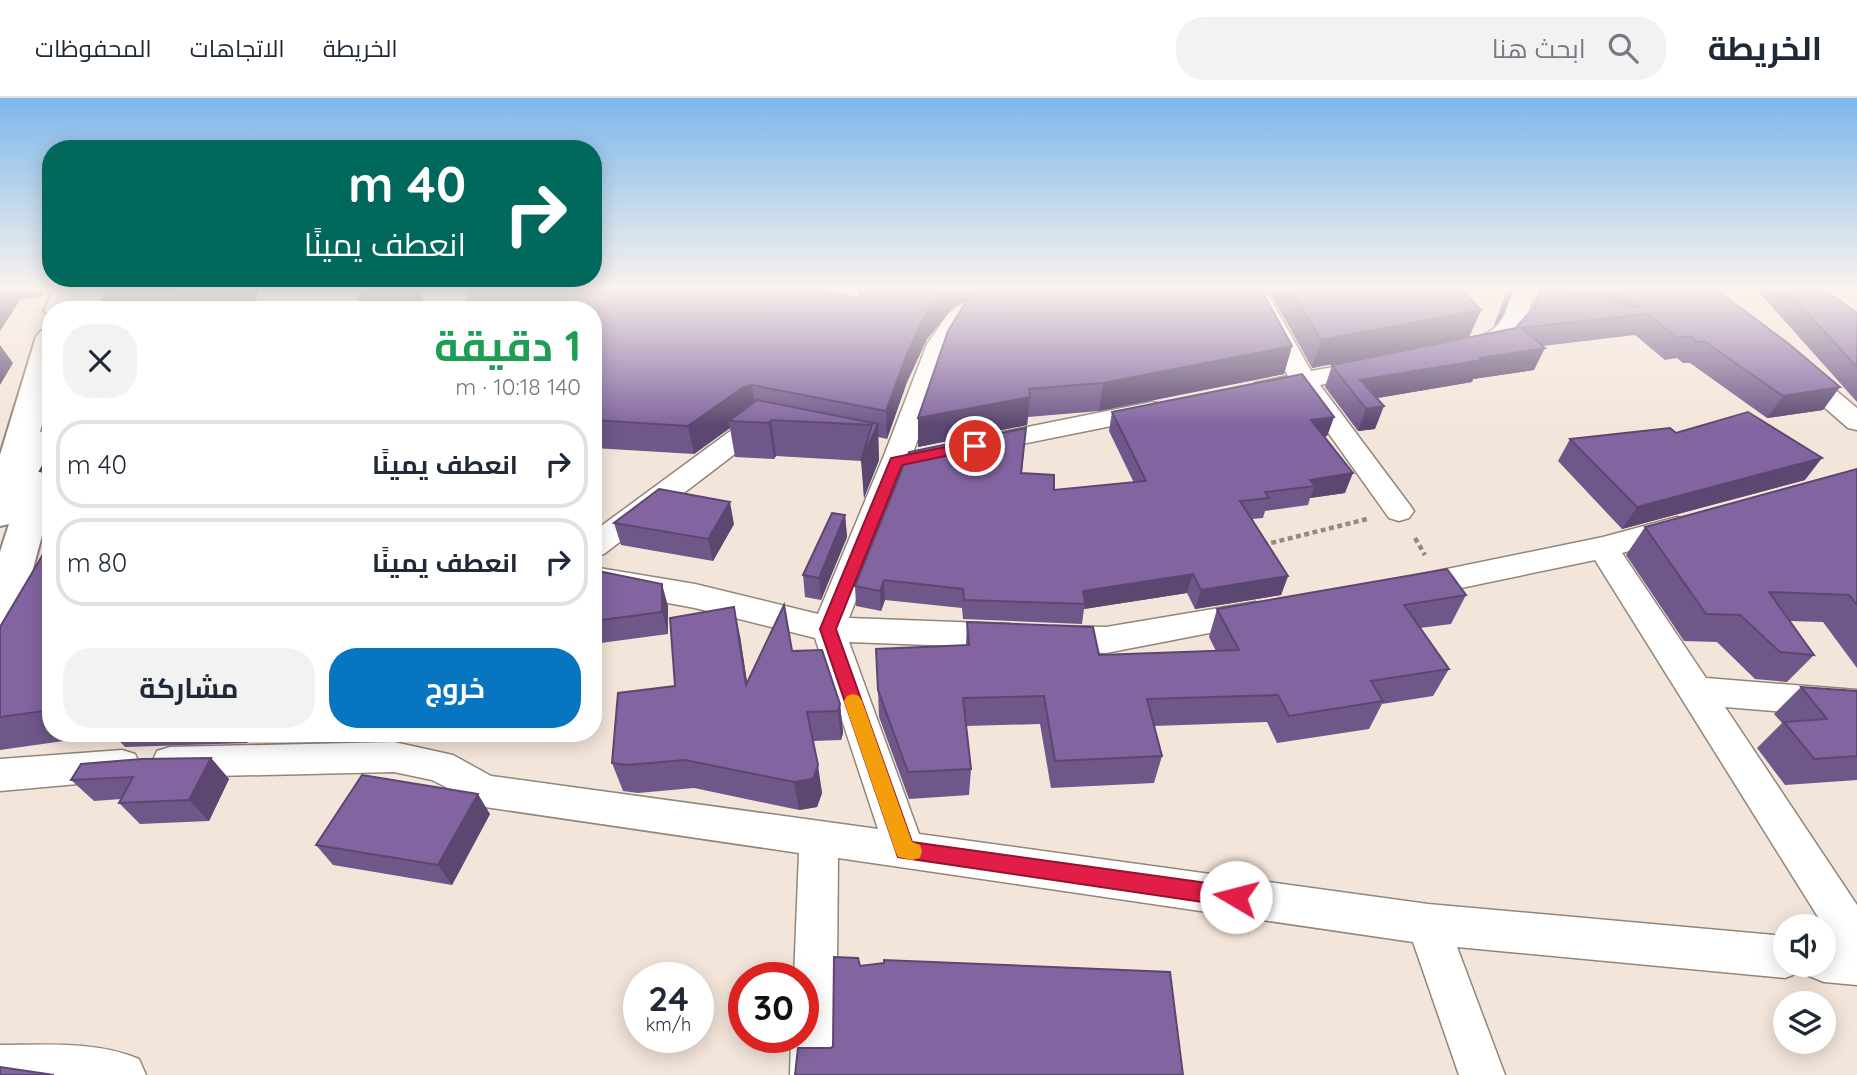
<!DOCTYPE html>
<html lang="ar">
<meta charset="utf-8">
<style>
:root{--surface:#fff;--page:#f2f2f3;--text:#1f2937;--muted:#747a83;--line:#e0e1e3;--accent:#0875c0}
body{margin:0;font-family:Quicksand,Cairo,sans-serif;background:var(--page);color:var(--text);direction:rtl;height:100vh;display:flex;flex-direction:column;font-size:26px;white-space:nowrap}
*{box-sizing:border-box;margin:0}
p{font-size:23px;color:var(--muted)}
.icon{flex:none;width:38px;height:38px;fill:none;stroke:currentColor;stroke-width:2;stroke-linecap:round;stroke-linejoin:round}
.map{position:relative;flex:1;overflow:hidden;direction:ltr}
.drawer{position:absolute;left:42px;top:203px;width:560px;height:441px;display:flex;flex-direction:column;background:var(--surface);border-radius:28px;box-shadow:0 4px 18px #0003;direction:rtl}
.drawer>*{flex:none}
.banner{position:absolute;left:42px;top:42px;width:560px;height:147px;border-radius:28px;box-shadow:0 4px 18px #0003;direction:rtl;background:#00695c;color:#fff;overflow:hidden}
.controls{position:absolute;left:1773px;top:816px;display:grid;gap:14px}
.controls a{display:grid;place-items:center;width:63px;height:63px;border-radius:50%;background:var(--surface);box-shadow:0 4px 18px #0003;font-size:35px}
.speed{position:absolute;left:623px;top:864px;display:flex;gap:14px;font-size:35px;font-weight:700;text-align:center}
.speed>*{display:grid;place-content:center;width:91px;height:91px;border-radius:50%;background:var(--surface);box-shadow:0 4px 18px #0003;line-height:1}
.speed small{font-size:18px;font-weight:400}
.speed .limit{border:10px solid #d22;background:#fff;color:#111}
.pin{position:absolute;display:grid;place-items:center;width:60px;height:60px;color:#fff;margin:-30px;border:4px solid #fff;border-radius:50%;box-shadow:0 2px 7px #0007}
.me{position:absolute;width:77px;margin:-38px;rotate:278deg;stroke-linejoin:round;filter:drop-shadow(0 0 5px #0008)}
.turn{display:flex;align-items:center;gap:24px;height:147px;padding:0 21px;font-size:32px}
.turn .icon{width:91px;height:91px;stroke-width:2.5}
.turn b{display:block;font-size:49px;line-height:60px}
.round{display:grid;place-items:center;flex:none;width:74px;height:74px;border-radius:28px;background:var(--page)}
.summary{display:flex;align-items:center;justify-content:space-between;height:119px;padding:0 21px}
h1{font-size:42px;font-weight:700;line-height:52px;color:#1e9e55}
.action{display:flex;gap:14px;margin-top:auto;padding:14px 21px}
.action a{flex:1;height:80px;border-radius:28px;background:var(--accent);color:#fff;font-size:28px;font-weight:700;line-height:80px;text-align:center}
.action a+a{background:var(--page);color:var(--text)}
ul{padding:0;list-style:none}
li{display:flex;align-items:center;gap:21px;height:88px;margin:0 14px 10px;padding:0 7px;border:4px solid var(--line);border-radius:28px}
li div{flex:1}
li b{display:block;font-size:26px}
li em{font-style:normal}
header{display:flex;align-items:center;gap:42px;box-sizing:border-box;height:98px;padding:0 35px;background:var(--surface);border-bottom:2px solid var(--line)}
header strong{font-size:33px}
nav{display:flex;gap:38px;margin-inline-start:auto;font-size:24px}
.search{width:490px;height:63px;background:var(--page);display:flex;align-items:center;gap:18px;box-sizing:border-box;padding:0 24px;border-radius:28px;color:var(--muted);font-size:26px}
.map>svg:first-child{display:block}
</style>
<header>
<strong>الخريطة</strong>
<div class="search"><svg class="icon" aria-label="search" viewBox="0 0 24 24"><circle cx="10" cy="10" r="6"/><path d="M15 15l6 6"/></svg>ابحث هنا</div>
<nav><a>الخريطة</a><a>الاتجاهات</a><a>المحفوظات</a></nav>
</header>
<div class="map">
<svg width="1857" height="977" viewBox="0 0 1857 977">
<rect width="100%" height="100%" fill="#f4e5da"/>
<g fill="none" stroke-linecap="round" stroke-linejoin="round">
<defs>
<path id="street" d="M73,191H135L132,196L124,198L62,207L54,205L51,200L54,195Z
M1242,191H1265L1311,273L1372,262L1381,264L1384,269L1381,274L1320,287L1409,406L1414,413L1409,420L1399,423L1389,420L1297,291L1264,298L1255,295L1251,290L1255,285L1288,278Z
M1510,191H1532C1531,221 1519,243 1489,252C1480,254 1471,257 1461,254L1458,249C1462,243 1465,243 1472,241C1499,234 1508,218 1510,191Z
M995,201L1003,203L1007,208L1003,213L977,216L965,226L951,246L913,355L849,520L1009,526L1021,529L1025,538L1021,547L1009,550L849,544L919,736L1428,806L1785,838V866H1803L1800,874L1785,880L1457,849L1505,977H1459L1413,844L838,760L836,977H790L791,940H803V880H794L799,755L485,709L432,682L394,674L170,679L157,675L152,664L157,653L170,649L394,644L453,657L491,678L878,731L815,540L695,510L593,491V469L695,486L818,516L885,355L927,246L948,216L963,205Z
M1800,267L1809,270L1857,310V332L1848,330L1791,280L1787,275L1791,270Z
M1152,304L1161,306L1165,312L1161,318L983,354L973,352L969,346L973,340L983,338Z
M757,318L777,323L781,329L777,335L761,336L604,456L593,459V434L748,320Z
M1677,419L1688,422L1692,429L1688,436L1622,455L1706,580L1857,592V620L1725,609L1857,807V887L1824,884L1809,878L1804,866H1824V842L1833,843L1595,462L1413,500L1402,497L1397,489L1402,481L1413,478L1603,439Z
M1255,504L1266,508L1271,516L1266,524L1106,555L1054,552L1042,549L1037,540L1042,531L1054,528L1106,529Z
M122,652L135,656L140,667L135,678L122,682L0,693V661Z
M0,947C46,947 96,943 139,961L146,977H0Z"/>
<path id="primary" d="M54,191H82L72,212H51V219L44,212Z
M90,191H118L110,212H82Z
M51,230V294L40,334L51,331V404L20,519L14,529L0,534V454L9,426L0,428V357L36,239L41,233Z"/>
</defs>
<!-- street casing -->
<use href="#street" stroke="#92857a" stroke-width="3"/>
<!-- primary casing -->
<use href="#primary" stroke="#92857a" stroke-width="4"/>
<!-- path -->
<path stroke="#958a83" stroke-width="4.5" stroke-dasharray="5 3.5" stroke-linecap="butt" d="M1415,440L1425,457
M1263,447L1367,421"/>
<!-- street -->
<use href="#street" fill="#fff" fill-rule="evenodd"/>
<!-- primary -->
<use href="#primary" fill="#fff" fill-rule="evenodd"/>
</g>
<!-- wall -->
<path fill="#70578a" d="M858,191H1261L1292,248L1284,276L1099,313L1028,319L1027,327L918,349V320L968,202L953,209L927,241L907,284L887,341L878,339L879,362L864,400L862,363L776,358L774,361L735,359L730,330L694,356L593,350V212L859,200Z
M1268,191H1461L1481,212L1469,239L1312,270Z
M1507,191H1514L1502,220L1494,228Z
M1540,191H1565L1584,196L1579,191H1715L1823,312L1767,320L1690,265H1683L1677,260L1665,262L1635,237L1543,248L1534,272L1473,281L1472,284L1377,300L1375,331L1358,333L1325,289L1332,267L1516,230L1531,212L1532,207Z
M1756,191H1823L1857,215V304Z
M1112,314L1334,319L1327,338L1324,339L1345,395L1310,400L1308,407L1265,413L1263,420L1252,421L1288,478L1281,497L1195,511L1187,495L1084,511L1082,526L963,521L962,510L885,502L881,513L856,508L855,488L1026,330L1022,375L1054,392L1134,385L1109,333Z
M1676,335L1805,382L1622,431L1558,363L1570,341Z
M1857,371V570L1823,524L1789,523L1814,557L1787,584L1755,581L1717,544L1684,543L1626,457L1645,429Z
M845,417L847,439L821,502L805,499L803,477Z
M614,425L734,426L713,463L621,447Z
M51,443V635H251L247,645L125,649L113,636L0,652V529Z
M593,472L668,508V536L593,546Z
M1466,497L1451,526L1420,530L1449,571L1433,598L1382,606L1369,631L1277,645L1267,624L1154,628L1162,658L1154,685L1051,690L1040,626L966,628L971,671L969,697L909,701L879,619L878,592L966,547L967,524L1099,557L1216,553L1209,539L1217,511Z
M740,538L747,585L792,553L840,606L843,635L841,642L813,643L822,695L817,709L799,712L694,690L638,695L623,693L612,665L675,588Z
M1801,589L1857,593V682L1785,687L1757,650L1782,625L1774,616Z
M211,660L229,681L209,723L140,726L119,705L121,701L94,703L71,682Z
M490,716L452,787L333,767L316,747Z"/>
<!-- shaded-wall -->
<path fill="#5b4770" d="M0,191H45L41,199L20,202L0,233Z
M260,191L253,211L170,212L175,192Z
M417,191H419L426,208V212H415Z
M946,191H971V200L953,209L927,241L907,284L887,341L886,313L907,256L927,213Z
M1514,191L1502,220L1494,228L1507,199Z
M501,199L505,212H470L467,204Z
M1481,212L1469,239L1312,270L1321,242Z
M0,247L13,265L0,287Z
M1292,248L1284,276L1099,313L1103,285Z
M1545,250L1534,272L1473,281L1472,284L1360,303V282L1480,260Z
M752,287L756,315L729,323L730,330L694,356L688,328L742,290Z
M1840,289L1823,312L1767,320L1783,298Z
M1030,299L1027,327L918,349V320Z
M1384,308L1375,331L1358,333L1366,311Z
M1334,319L1327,338L1305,342L1311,322Z
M771,322L776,358L774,361L769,325Z
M878,326L879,362L864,400L861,363Z
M1822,360L1805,382L1622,431L1637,409Z
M51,371V386L40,373Z
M1353,375L1345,395L1310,400L1315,388L1310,382Z
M730,404L734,426L713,463L708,441Z
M845,417L847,439L821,502L819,480Z
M1193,476L1187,495L1084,511L1085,506L1083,493Z
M1288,478L1281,497L1195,511L1201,492Z
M884,482L885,502L881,513L880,493Z
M662,486L668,508V536L662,514Z
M734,509L740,538L752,616L746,587Z
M840,606L843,635L841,642L838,613Z
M239,635H251L247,645Z
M211,660L229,681L209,723L189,702Z
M818,667L822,695L817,709L799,712L794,684Z
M478,696L490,716L452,787L438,767Z"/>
<!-- building -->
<path fill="#8265a0" stroke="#5b4770" stroke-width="2" d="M107,191H176L170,212H99Z
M389,191H417L415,212H357L360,195Z
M469,191H821L863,201L861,191H946L927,213L907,256L886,313L752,287L742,290L688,328L593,322V212H500L501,199L467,204Z
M979,191H1261L1292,248L1103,285L1029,291L1030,299L918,320L948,233L967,202Z
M1291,191H1461L1481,212L1321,242Z
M1541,191H1565L1640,210L1616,191H1715L1789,246L1840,289L1783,298L1704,243L1697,244L1690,238L1678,240L1647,216L1522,230L1545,250L1480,260L1482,262L1360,282L1384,308L1366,311L1332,267L1516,230L1539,203Z
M1785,191H1823L1857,215V269Z
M1302,276L1334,319L1311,322L1353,375L1310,382L1315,388L1265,394L1269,400L1240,403L1288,478L1201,492L1193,476L1083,493L1085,506L964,502L963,491L884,482L880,493L855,488L909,354L1026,330L1021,375L1054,377V392L1146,383L1112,314Z
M757,302L878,326L861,363L872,327L771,322L769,325L729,323Z
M1748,314L1822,360L1637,409L1570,341L1670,330L1676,335Z
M51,353V371L40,373Z
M1857,371V507L1849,497L1769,494L1814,557L1780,554L1740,517L1706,516L1645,429Z
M659,391L730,404L708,441L614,425Z
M832,415L845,417L819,480L803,477Z
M51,443V612L0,619V529Z
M1447,471L1466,497L1404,507L1449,571L1371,583L1383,603L1289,618L1278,597L1147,601L1162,658L1055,663L1044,598L963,600L971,671L908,674L878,592L876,551L969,547L967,524L1093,529L1099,557L1239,552L1217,511Z
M593,472L662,486V514L593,523Z
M784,507L792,553L822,552L840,606L838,613L807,614L818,667L813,681L794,684L685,662L627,667L612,665L618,595L675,588L670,520L734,509L746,587Z
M1801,589L1857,593V658L1814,661L1784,624L1827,621Z
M211,660L189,702L119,705L133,679L71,682L81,666L142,661Z
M362,677L478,696L438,767L316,747Z
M834,859L858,860L860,868L884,865V862L1170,874L1183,977H795L798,950H831L833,948Z
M0,969L54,977H0Z"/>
<!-- sky -->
<linearGradient id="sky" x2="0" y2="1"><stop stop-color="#7db7ea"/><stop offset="0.58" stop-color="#faf3ee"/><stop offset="1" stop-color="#faf3ee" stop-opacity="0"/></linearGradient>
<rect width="1857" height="328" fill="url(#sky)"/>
<!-- route -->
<path fill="#e11d48" stroke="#92132f" stroke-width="2" d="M975,343L981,348L979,351L902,367L836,531L912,744L1236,789L1243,792L1246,799L1243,806L1236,809L898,759L820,531L891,360Z"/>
<!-- slow -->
<path fill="#f59e0b" d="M853,596L859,598L862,603L912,744L920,747L922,753L920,760L912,762L898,759L895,752L844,603L847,598Z"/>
</svg>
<div class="controls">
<a><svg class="icon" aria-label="sound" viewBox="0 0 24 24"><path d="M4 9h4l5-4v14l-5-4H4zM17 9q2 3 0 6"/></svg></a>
<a><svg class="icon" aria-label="layers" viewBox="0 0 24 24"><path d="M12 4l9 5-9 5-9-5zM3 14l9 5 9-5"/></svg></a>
</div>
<div class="speed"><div>24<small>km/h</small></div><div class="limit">30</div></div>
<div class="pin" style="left:975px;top:348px;background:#d93025"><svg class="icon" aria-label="arrive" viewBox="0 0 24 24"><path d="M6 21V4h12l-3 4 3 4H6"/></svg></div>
<svg class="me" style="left:1236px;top:799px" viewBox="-20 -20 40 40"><circle r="19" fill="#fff"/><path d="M0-13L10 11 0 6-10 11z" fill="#e11d48"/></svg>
<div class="banner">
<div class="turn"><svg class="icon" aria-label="right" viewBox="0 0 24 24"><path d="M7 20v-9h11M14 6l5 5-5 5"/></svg><div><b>40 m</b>انعطف يمينًا</div></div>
</div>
<section class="drawer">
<div class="summary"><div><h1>1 دقيقة</h1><p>140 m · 10:18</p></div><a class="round"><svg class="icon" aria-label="close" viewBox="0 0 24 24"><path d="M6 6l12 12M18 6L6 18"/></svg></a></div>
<ul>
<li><svg class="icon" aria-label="right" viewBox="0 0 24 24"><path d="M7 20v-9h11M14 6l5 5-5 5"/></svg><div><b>انعطف يمينًا</b></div><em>40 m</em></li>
<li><svg class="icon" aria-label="right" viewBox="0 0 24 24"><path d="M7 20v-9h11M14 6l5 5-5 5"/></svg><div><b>انعطف يمينًا</b></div><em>80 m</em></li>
</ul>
<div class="action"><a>خروج</a><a>مشاركة</a></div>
</section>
</div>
